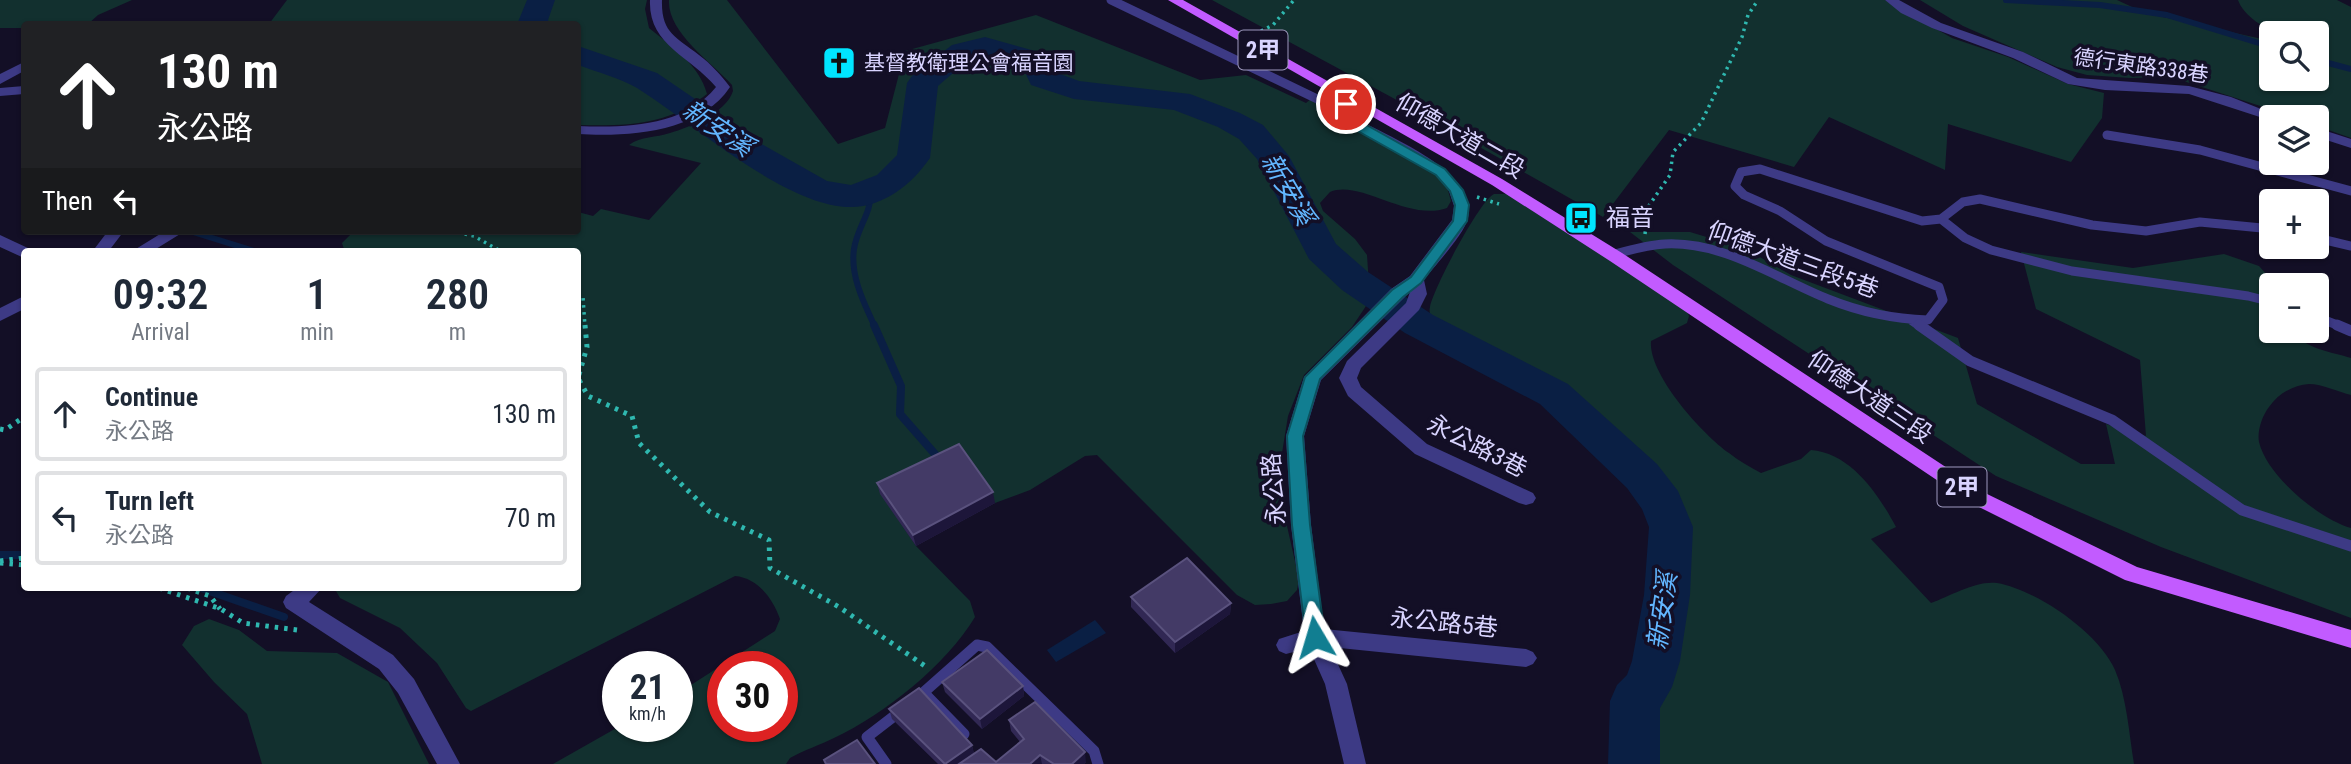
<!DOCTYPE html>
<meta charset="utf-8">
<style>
:root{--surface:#fff;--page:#f2f2f3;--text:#1f2937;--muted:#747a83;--line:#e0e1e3}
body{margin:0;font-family:"Roboto Condensed","Noto Sans TC",sans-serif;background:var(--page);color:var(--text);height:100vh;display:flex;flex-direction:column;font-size:26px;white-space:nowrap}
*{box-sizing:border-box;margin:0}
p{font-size:23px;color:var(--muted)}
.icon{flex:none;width:38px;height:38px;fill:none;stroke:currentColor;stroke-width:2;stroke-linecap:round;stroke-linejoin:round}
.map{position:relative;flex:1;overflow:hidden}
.panel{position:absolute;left:21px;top:248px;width:560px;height:343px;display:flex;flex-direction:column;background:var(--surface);border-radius:7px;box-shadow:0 2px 5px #0004}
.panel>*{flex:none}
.banner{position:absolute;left:21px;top:21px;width:560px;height:214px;border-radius:7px;box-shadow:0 2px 5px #0004;background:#202124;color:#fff;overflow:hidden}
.fabs{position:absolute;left:2259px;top:21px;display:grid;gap:14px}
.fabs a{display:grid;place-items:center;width:70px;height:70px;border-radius:7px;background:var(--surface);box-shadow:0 2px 5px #0004;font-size:35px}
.speed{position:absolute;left:602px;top:651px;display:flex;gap:14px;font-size:35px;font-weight:700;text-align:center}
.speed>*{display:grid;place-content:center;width:91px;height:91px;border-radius:50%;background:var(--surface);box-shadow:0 2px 5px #0004;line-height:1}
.speed small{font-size:18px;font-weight:400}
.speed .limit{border:10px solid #d22;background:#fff;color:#111}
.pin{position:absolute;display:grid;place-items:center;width:60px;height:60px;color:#fff;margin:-30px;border:4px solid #fff;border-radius:50%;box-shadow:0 2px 7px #0007}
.me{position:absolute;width:77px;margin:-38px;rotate:353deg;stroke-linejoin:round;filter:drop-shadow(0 0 5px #0008)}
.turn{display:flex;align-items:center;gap:24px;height:147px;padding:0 21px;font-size:32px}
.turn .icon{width:91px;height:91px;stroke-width:2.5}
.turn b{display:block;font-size:49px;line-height:60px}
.then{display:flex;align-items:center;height:66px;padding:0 21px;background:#0003;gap:14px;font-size:26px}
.eta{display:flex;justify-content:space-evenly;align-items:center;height:119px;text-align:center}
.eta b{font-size:42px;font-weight:600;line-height:49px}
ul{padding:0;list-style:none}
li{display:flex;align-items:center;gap:21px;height:94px;margin:0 14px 10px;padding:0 7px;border:4px solid var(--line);border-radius:7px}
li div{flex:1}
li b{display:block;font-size:26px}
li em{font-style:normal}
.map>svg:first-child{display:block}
</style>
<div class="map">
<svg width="2351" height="764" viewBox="0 0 2351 764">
<rect width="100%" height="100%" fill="#130f26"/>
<!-- green -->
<path fill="#12302f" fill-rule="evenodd" d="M0,0H132L98,15L88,24H24V28H0Z
M287,0H647L645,9L649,28C672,47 699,64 707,94C668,126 626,126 578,125V24H269Z
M669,0H727L838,144L885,128L905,51L1036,15L1200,80L1246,75L1306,103L1318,93L1341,103L1335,110L1438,174L1446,183L1451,201L1447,208C1408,222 1360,179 1330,192L1320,203L1323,211L1355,239L1367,255L1370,300L1352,327L1304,375L1288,416L1282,453L1283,488L1287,526L1299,579L1297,590L1287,601L1271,604L1255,605L1237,595L1097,455L1085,456L1030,490L995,503L960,455L881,494L916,546L970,601L975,617C946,665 885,714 834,738C820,745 804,750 790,758L786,764H553L620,726H677V694L775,631L780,619C773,599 758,578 735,576L471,711L466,708L437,663L400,628L340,598L336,591L338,588H578V252H345L342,243L354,231H578V212L593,216L601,209L649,220L701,163L629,145C641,136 656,138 670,133C690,127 726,113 733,91L732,85C711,62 667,32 669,0ZM723,667H782V726H723Z
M1212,0H1885L1952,38L2008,57L2068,84L2104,93L2102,118L2071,162L1948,124L1945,170L1829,117L1794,167L1669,130L1603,217L1393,98Z
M1920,0H2117L2145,13L2271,41L2272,79H2317V33C2306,33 2293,35 2282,33C2266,31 2243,15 2238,0H2337L2351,7V138L2317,126V117H2294L2171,77L2130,78L2087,75L2057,67L1963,26Z
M1494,194H1507L1686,309L1689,316L1687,323L1651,341C1648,374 1702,434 1729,453C1739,461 1750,467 1761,473L1801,459L1811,450C1851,453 1879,495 1896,527L1871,539L1931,603C1950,596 1977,580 1997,583C2037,590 2099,633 2115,670C2127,698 2129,734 2134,764H1645L1652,754V713L1670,666L1681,535L1675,502L1640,463L1543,376L1495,355L1439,325C1433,320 1428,315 1430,307C1433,289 1480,200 1494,194Z
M1630,232H1690L1746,249L1791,275L1958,338L1977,404L2081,464H2115L2106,424L2146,436L2140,360L2036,309L2021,252L2133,268L2224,254L2259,266L2276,285H2272V331H2293C2304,349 2332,352 2351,358V395C2339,392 2322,384 2309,384C2293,385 2278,394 2269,407C2262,416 2257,431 2259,442C2267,476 2319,519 2351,528V618L2161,547L1996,476L1673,265Z
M209,619L239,630L267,651L337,653L388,682L429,764H262L247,714L214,682L182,645L194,626Z"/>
<!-- water -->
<path fill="#0a1f44" d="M1095,620L1106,633L1056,662L1047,650Z"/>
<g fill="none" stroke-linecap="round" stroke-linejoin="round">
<!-- stream-far1 -->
<path stroke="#0a1f44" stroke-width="6" d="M2006,0L2100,5L2167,15L2272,47
M2317,60L2351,69
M871,192C871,214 857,228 854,249C850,276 864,303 875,327
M193,232L257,252"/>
<!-- stream -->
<path stroke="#0a1f44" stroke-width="8" d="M874,325L901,386L900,414L941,461
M0,555H24
M201,588L284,617"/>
<!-- river -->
<path fill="#0a1f44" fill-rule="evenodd" d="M527,0H555L548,20L550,24H520L518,22Z
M985,37L1046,54L1055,72L1079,81L1190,94L1240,113L1263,125L1289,156L1336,244L1368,272L1433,315L1568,384L1657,464L1678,491L1693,527L1690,595L1680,661L1672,687L1660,708V764H1608L1610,701L1617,685L1627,675L1632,661L1644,595L1649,527L1642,509L1627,488L1540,404L1405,333L1342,290L1309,259L1257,159L1239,139L1218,127L1174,110L1074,99L1031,85L1022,66C976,49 973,56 938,86L930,158C912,184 884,207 851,207C785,207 693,123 637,88C620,78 597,72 578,65V46L657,73L758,142L827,181L851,185L877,175L897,155L907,83L912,76L952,45Z"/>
<!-- path-far1 -->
<path stroke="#2fb8b0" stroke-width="3.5" stroke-dasharray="2.5 4.5" stroke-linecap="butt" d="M1261,31L1273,25L1294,0
M1477,197L1499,204
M451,231L474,236L502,252
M1645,234L1648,207L1670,175L1673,152L1701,123L1742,37L1748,15L1758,0
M578,294L583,297L585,327"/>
<!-- path -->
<path stroke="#2fb8b0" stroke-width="5" stroke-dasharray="3.5 6" stroke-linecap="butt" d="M585,325L587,347L578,378L588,396L632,416L639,443L710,512L769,540L770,568L839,607L928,668
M0,429L5,430L24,417
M0,561L24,558
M0,563L24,565
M159,588L221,609L243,623L297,630
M187,588L210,596L220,609"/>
<!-- lane-far1 -->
<path stroke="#3d3a85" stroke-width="9" d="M1111,0L1338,109
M2107,135L2200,150L2351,191
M1941,219L1965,238L1991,250L2072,271L2248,296L2272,302
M2317,238L2351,246
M1612,255C1630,250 1646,245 1665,244C1723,241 1776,278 1828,299C1860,312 1894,319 1928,320L1943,300L1939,287L1826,241L1780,211L1744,195L1735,186L1741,172L1760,169L1922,221L1941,219L1963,202L1980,199L2092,225L2146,231L2200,222L2272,229
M2317,317L2342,327
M1911,320L1921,327"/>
<!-- lane -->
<path stroke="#3d3a85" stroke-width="11" d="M1919,325L1970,361L2112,420L2242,510L2351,546
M2337,325L2351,331
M924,693L964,734
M915,700L977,645L987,647L1094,751L1098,764
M886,764L867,737L902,710"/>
<!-- street -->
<path fill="#3d3a85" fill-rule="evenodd" d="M650,0H662C661,33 676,37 699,55C711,64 721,75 730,87C700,133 627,137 578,134V126C624,128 684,127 716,87C690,56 648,45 650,0Z
M1885,0H1899L1941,23L2023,52L2077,78L2189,86L2231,97L2281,117L2269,120L2189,94L2105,90L2068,84L2013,58L1932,28L1901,13Z
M24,62V71L0,84V74Z
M24,86V94L0,96V88Z
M1351,97L1358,101L1347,110L1357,119C1389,137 1479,172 1468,218C1464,235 1435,265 1424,280L1427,294L1419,310L1361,368L1357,378L1361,387L1427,444L1533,493L1536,498L1533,503L1526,505L1519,503L1415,454L1348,396L1339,378L1347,361L1406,303L1410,292L1321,380L1304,436L1311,525L1324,629L1526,649L1533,652L1537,658L1533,664L1526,667L1330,647L1347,684L1366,764H1344L1325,684L1309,648L1286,654L1279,651L1276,645L1279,639L1304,631L1291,525L1286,436L1304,377L1391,289L1410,276L1452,220L1454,206L1449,191L1436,175L1347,125L1333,112V106Z
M2317,128L2351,139V148L2317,137Z
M108,231H124L108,252H92Z
M165,231H185L151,252H131Z
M0,235L30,249L31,252H24V258L0,247Z
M24,296V309L0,321V308Z
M297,588H322L309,602L393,655L414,679L460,764H437L398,693L379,669L286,608L283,602L286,596Z"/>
<!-- primary -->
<path fill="#c25bff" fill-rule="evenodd" d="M1168,0H1183L1502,179L1622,253L1985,493L2137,567L2351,630V648L2125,580L1971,503L1610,261L1492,185Z"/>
</g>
<!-- wall -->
<path fill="#312854" d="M877,483L995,503L916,546L880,494Z
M1131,597L1231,603L1230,614L1175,653L1131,607Z
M942,682L1023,686L1024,696L982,729L945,692Z
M889,709L972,745L974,754L996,762L1020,742L1011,731L1009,720L1086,762L1084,764H938L892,719Z"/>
<!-- shaded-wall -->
<path fill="#1d163a" d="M993,492L995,503L916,546L913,535Z
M1231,603L1230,614L1175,653V642Z
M1023,686L1024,696L982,729L980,719Z
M972,745L974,755L961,764H945Z
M1085,752L1086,762L1084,764H1072Z
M1040,755L1042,764H1030Z"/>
<!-- building -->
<path fill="#433a66" stroke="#5a527e" stroke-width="2" d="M959,444L993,492L913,535L877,483Z
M1187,558L1231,603L1175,642L1131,597Z
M987,650L1023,686L980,719L942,682Z
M919,688L972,745L945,764L889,709Z
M1035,702L1085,752L1072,764H1054L1040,755L1030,764H959L981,749L996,762L1024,739L1009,720Z
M857,740L875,764H826L824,760Z"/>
<!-- route -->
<path fill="#117e91" stroke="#0b525e" stroke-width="2" d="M1346,100L1352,104L1346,109L1356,119L1445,169L1463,190L1469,205L1467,221L1421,283L1403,297L1320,379L1303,436L1310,525L1325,637L1322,643L1315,645L1309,643L1306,637L1292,525L1287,436L1305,377L1392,290L1411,277L1453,221L1455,205L1450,191L1436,175L1347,125L1332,108Z"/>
<!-- icons -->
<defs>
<symbol id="church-square" viewBox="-11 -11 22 22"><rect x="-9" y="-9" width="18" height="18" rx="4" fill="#00e5ff" stroke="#130f26"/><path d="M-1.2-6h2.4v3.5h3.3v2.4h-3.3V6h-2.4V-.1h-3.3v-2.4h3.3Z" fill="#111"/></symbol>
<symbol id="bus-square" viewBox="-11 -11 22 22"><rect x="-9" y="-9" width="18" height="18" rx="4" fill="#00e5ff" stroke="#130f26"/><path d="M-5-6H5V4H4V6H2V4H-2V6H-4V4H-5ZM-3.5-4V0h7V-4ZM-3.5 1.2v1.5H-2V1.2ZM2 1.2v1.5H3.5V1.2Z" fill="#111"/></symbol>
</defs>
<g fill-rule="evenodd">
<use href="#church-square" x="820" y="44" width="38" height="38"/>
<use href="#bus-square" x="1562" y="199" width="38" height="38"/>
</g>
<g text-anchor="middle" stroke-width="7" stroke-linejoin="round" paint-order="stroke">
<!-- far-poi labels -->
<g font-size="21" fill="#d9d4ff" stroke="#130f26" text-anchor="start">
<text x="864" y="70">基督教衛理公會福音園</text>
</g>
<!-- far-street labels -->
<g font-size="21" fill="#d9d4ff" stroke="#130f26">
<text transform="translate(2141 66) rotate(8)" y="7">德行東路338巷</text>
</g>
<!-- shield labels -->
<g fill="#130f26" stroke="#9e99be" stroke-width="2">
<rect x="1238.5" y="30.5" width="49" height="39" rx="5"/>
<rect x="1937.5" y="467.5" width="49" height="39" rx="5"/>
</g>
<g font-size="23" font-weight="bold" fill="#d9d4ff">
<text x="1263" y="58">2甲</text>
<text x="1962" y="495">2甲</text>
</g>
<!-- street labels -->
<g font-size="24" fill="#d9d4ff" stroke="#130f26">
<text transform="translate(1460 136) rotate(30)" y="8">仰德大道二段</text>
<text transform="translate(1793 260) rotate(20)" y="8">仰德大道三段5巷</text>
<text transform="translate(1870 397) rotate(34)" y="8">仰德大道三段</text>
<text transform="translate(1477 446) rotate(27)" y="8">永公路3巷</text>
<text transform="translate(1274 489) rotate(-95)" y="8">永公路</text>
<text transform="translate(1444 623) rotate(6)" y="8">永公路5巷</text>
</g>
<!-- poi labels -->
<g font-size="24" fill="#d9d4ff" stroke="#130f26" text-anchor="start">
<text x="1606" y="226">福音</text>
</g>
<!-- water labels -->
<g font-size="26" font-style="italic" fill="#62b6ff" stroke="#130f26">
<text transform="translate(718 128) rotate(34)" y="9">新安溪</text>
<text transform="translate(1288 189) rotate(60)" y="9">新安溪</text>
<text transform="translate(1662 611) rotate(-82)" y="9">新安溪</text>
</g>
</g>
</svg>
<div class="fabs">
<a><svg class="icon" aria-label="search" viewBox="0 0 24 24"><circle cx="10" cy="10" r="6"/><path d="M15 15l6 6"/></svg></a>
<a><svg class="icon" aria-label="layers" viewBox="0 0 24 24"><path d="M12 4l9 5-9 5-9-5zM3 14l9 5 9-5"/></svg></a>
<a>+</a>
<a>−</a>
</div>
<div class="speed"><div>21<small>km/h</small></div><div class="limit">30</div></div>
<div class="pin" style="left:1346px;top:104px;background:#d93025"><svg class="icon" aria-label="arrive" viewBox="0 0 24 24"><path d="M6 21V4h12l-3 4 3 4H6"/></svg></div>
<svg class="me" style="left:1315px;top:637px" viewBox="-20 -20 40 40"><path d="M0-17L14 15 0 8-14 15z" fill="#117e91" stroke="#fff" stroke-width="4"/></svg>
<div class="banner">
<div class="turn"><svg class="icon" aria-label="ahead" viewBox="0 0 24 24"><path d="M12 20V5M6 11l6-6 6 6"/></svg><div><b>130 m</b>永公路</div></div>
<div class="then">Then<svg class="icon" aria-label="left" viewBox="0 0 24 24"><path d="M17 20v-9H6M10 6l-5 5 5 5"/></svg></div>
</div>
<section class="panel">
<div class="eta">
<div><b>09:32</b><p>Arrival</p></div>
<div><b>1</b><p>min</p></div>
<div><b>280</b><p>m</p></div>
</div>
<ul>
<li><svg class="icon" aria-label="ahead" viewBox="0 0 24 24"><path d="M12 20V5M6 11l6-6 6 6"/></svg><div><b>Continue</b><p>永公路</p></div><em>130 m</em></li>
<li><svg class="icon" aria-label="left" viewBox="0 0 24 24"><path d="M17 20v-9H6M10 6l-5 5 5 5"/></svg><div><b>Turn left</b><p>永公路</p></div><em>70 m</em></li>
</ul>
</section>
</div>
